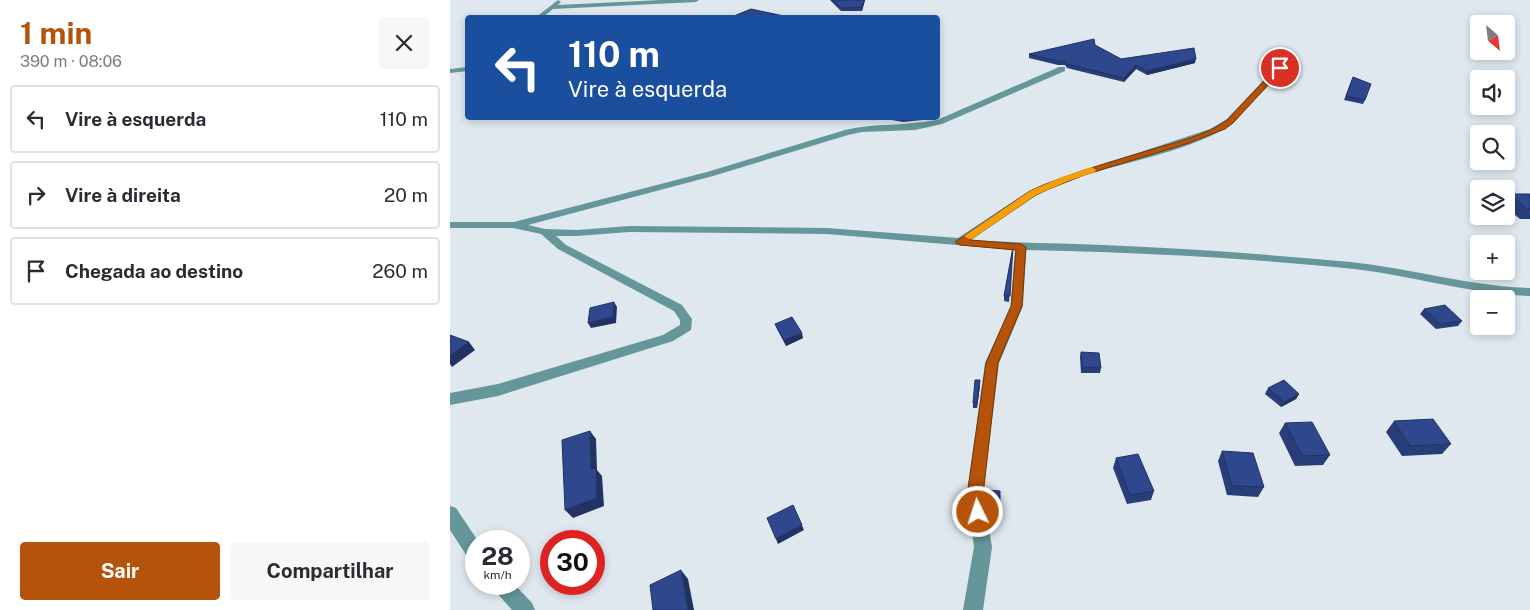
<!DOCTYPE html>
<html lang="pt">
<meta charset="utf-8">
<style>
:root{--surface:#fff;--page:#f7f7f7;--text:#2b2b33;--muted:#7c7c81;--line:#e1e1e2;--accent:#b45309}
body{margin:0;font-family:"Public Sans",sans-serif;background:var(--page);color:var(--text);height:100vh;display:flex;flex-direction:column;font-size:19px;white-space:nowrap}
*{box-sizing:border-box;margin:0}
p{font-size:16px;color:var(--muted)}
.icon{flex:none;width:28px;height:28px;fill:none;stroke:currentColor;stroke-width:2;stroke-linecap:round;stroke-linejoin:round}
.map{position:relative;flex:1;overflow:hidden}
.details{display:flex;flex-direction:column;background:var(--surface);width:450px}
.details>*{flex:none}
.top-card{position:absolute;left:15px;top:15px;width:475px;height:105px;border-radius:5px;box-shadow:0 2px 8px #0003;background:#1a4fa0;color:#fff;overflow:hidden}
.needle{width:32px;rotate:152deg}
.fabs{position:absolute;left:1020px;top:15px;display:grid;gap:10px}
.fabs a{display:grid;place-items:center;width:45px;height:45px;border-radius:5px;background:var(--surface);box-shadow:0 2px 8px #0003;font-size:25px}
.speed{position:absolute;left:15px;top:530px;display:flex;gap:10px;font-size:25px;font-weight:700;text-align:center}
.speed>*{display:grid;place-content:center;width:65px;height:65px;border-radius:50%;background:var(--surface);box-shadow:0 2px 8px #0003;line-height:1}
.speed small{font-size:12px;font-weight:400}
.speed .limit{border:8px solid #d22;background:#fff;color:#111}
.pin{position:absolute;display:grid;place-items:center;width:42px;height:42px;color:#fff;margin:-21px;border:2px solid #fff;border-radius:50%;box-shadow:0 1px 5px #0007}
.me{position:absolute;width:55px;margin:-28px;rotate:356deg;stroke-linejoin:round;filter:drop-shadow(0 0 4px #0008)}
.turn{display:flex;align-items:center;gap:18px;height:105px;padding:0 20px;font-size:22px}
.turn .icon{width:65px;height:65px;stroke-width:2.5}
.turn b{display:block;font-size:35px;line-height:42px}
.round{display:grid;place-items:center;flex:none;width:52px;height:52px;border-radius:5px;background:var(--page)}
.headline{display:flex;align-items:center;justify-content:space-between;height:85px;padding:0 20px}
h1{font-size:30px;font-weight:700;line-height:38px;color:var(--accent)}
.button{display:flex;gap:10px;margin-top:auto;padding:10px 20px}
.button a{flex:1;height:58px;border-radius:5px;background:var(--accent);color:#fff;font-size:20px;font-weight:700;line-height:58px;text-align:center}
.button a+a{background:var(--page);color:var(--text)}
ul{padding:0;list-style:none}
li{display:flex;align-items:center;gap:15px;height:68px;margin:0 10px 8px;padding:0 10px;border:2px solid var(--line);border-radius:5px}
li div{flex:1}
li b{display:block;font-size:19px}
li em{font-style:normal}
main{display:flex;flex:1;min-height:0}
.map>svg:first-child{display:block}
</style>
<main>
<section class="details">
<div class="headline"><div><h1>1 min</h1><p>390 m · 08:06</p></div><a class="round"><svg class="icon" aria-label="close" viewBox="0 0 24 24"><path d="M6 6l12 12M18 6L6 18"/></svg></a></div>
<ul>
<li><svg class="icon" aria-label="left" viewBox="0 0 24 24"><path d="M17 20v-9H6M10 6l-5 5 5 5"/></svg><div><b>Vire à esquerda</b></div><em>110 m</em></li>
<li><svg class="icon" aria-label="right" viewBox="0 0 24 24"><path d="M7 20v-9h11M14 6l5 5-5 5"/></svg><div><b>Vire à direita</b></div><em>20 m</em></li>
<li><svg class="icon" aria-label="arrive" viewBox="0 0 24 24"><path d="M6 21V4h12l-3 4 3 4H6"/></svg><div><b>Chegada ao destino</b></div><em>260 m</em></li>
</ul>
<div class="button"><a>Sair</a><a>Compartilhar</a></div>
</section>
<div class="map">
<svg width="1080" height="610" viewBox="0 0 1080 610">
<rect width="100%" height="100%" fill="#dfe8ee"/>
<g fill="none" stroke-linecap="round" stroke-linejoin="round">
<!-- minor -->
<path fill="#659699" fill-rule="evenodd" d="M211,0H249L246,2L103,9L92,18H85L108,0L111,2L108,5Z
M827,66L834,68L783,123C745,150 678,161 633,176C618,182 602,187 587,195C564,207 543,225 521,240C565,243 609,243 654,245C732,248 810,254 889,261C953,266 1016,286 1080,288V296C1021,294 963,276 905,269C795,258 686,252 576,250L573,306L549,363L533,495L542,547L533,610H513L524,547L517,495L535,363L561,306L565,250L377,234L179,232L127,236H106L116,245L232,305L242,319L241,330L223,341L48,396L0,405V393L48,384L213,335L230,325V320L224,311L108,249L91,234L63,228H0V222H64L257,172L395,130C425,123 456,126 487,120L609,67H615V71L492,124L465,130L412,132L398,135L263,176L78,225L95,229L127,230L179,226L377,228L508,238L579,191L594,184L760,129L777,119Z
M18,67V71L0,73V69Z
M0,506L6,508L28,541L26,564L20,561L0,530Z
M43,584H64L82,603L85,610H62L45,591Z"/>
</g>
<!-- wall -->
<path fill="#283e79" d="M380,0H415L412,11H391Z
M645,45L671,59L745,63L697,75L686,69L674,82L617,68L615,65H608L579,58V54Z
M903,77L915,100L913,104L894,100Z
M441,118H471L472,120L453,122L442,120Z
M1059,194H1080V219H1070L1056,207V197Z
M563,247L559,302L554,301V296Z
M974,309L1012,321L1008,326L986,329L970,314Z
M325,324L353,338L336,346L327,329Z
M631,352L651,368L650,373H631L630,357Z
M530,380V385L527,408H523V403Z
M818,388L849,394L846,399L831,407L815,394Z
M944,421L1001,444L992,454L952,456L936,432Z
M835,423L880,455L873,465L845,466L829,433Z
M772,451L814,487L808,497L777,495L768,461Z
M666,458L704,491L701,500L677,504L663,468Z
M535,490L550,491V521H539L535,495Z"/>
<!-- shaded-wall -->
<path fill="#213263" d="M414,0H415L412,11V7Z
M746,59L745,63L697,75V71Z
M686,65V69L674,82V78Z
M164,302L167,307L166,323L141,328L138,323Z
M352,333L353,338L336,346L334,340Z
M19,342L25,350L2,367L0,364V355Z
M530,380V385L527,408V403Z
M849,394L846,399L831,407L834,402Z
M140,431L146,439L147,470L152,476L154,506L123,518L115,510L141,470Z
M343,505L354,530L328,544L326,539Z
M231,570L238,579L244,610H238Z"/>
<!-- building -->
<path fill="#2f488d" stroke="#213263" d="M383,0H414L412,7L391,8Z
M301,9L343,18H279Z
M644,39L645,45L671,59L744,48L746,59L697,71L686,65L674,78L617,64L615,61H608L579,54Z
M903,77L921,84L915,100L896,96Z
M1059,194H1080V209H1077Z
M563,247L560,296H554Z
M164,302L163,317L138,323L140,308Z
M995,305L1012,321L990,324L974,309Z
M342,317L352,333L334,340L325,324Z
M0,335L19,342L0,355Z
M631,352L649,353L651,368L632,367Z
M525,380H530L527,403H523Z
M834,380L849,394L834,402L818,388Z
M983,419L1001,444L960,446L944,421Z
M862,422L880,455L852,456L835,423Z
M140,431L141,470L146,468L147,498L115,510L112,440Z
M772,451L803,453L814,487L782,486Z
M688,454L704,491L680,495L666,458Z
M535,490L550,491V516H539Z
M343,505L352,525L326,539L317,518Z
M231,570L238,610H203L200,585Z"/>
<!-- route -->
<path fill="#b45309" stroke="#753606" d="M828,66L834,68L783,123L775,129L736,144L634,175L599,189L586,195L520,240L571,244L576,247L572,306L548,363L533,495L535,512L533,518L528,520L522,518L517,495L536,363L561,306L566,250L510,245L505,242L580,191C619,173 661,162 703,149C727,142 757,135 777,120Z"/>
<!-- slow -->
<path fill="#f59e0b" d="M642,167L646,170L645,172L618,181L586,195L522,239H519L514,236L580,191L612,177Z"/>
</svg>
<div class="fabs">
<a><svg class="needle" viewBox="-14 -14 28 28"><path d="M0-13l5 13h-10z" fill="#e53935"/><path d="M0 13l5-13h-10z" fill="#7c7c81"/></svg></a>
<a><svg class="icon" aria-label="sound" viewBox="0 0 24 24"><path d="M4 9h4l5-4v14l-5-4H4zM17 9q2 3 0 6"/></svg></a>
<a><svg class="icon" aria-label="search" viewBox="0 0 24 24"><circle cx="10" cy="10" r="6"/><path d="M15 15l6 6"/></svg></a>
<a><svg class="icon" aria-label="layers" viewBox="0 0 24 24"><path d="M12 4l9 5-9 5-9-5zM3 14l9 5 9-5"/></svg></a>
<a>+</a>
<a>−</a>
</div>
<div class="speed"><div>28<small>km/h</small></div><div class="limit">30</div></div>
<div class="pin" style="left:830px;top:68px;background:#d93025"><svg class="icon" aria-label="arrive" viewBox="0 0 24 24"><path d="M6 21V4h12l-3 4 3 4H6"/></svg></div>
<svg class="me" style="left:528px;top:512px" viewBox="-20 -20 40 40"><circle r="17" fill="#b45309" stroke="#fff" stroke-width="3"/><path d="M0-11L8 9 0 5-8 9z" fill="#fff"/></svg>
<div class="top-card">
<div class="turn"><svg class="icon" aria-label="left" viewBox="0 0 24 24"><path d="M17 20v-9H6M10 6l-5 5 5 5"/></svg><div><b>110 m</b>Vire à esquerda</div></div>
</div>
</div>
</main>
